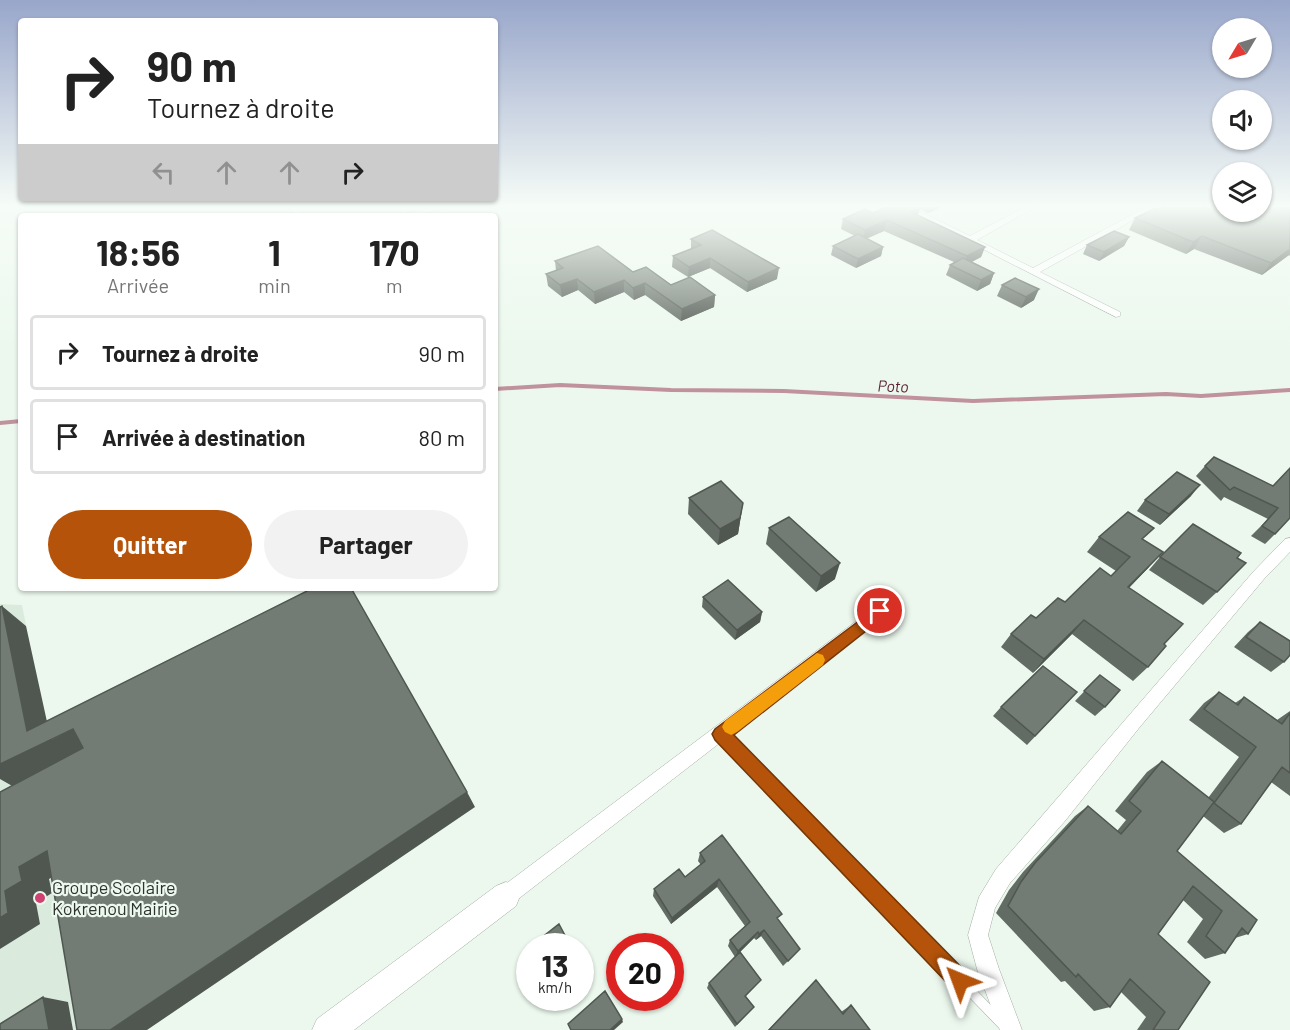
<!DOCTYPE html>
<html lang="fr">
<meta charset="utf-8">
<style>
:root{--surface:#fff;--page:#f2f2f2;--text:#222;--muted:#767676;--line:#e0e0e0;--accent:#b45309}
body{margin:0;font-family:Barlow,sans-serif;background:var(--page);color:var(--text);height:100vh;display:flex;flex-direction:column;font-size:22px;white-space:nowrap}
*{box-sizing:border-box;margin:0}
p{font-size:20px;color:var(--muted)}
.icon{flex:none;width:33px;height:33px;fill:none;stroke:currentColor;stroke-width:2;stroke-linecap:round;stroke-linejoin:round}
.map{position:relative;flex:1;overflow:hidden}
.side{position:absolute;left:18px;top:213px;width:480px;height:378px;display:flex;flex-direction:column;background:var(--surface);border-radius:6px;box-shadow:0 2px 4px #0004}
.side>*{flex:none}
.hud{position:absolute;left:18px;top:18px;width:480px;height:183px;border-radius:6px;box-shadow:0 2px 4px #0004;background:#fff;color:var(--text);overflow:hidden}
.needle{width:39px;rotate:232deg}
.controls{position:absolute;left:1212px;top:18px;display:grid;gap:12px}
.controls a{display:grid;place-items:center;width:60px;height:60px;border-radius:50%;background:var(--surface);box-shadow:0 2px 4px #0004;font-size:30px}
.speed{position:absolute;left:516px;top:933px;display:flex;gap:12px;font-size:30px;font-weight:700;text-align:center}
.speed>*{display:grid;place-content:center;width:78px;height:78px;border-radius:50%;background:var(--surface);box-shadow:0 2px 4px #0004;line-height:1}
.speed small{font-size:15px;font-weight:400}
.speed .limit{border:9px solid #d22;background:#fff;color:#111}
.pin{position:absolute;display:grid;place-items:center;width:51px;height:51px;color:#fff;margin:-26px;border:3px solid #fff;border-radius:50%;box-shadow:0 2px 6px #0007}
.me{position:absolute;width:66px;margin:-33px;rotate:316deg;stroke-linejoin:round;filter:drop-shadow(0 0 4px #0008)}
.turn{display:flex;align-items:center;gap:21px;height:126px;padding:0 30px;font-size:27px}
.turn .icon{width:78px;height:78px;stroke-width:2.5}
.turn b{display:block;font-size:42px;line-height:51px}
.lanes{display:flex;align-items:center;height:57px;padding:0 30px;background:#0003;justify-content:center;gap:30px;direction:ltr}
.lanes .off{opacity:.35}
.eta{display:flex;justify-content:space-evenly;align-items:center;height:102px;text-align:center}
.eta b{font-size:36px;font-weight:700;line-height:42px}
.primary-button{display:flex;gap:12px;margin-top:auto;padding:12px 30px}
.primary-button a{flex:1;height:69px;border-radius:36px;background:var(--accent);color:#fff;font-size:24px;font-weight:700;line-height:69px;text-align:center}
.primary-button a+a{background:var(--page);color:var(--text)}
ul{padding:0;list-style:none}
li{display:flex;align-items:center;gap:18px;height:75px;margin:0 12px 9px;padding:0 18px;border:3px solid var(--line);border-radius:6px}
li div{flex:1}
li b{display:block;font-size:22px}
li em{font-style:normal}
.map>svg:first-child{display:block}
</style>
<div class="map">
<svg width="1290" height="1030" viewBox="0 0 1290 1030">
<rect width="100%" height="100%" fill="#ecf8ee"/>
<!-- built -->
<path fill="#daebdd" d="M0,604L22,605L106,1030H0Z"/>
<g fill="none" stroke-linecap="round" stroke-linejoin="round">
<!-- stream -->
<path stroke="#c0929d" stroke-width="4" d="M495,389L560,385L671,390L784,391L973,401L1166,394L1201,396L1290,390
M0,423L21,421"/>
<defs>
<path id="lane-far1" d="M721,734L732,745"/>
<path id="lane" d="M730,743L1008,1030"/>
<path id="street" d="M287,205H296L305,216H296Z
M444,205H461L412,216H394Z
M897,205H907L970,236L1029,205H1039L977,240L1033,268L1150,205H1160L1040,272L1120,312V316L1116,317Z
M1290,538V552L1264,579L1139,728L1065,821L1010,883L995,908L988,935L999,969L1022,1030H1000L977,969L968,935L979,897L996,869L1254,571L1285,539Z
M880,605L885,607L888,611L885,615L513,903L506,906L499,903L496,896L499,889L875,607Z"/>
<path id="secondary" d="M506,882L516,886L520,896L516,906L354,1030H312L317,1019L496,886Z"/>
</defs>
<!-- lane-far1 casing -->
<use href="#lane-far1" stroke="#a3ada5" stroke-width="9"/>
<!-- lane casing -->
<use href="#lane" stroke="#a3ada5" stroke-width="11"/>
<!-- street casing -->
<use href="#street" stroke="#a3ada5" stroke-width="1"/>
<!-- secondary casing -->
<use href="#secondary" stroke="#a3ada5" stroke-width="1"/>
<!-- lane-far1 -->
<use href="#lane-far1" stroke="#fff" stroke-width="8"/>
<!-- lane -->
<use href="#lane" stroke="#fff" stroke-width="10"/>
<!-- street -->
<use href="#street" fill="#fff" fill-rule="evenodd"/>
<!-- secondary -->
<use href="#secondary" fill="#fff" fill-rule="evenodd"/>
</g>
<!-- wall -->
<path fill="#626b64" d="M891,205H946L928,213L920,209L918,215L985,247L981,257L972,262L994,273L990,284L977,291L946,275L950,265L954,262L884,231L866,239L883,247L881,256L856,268L831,255L833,246L855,236L841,229L843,219L873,213Z
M1290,205V256L1289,255L1262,275L1194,249L1186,254L1129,230L1135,218L1160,209H1208Z
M1129,237L1124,246L1099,261L1083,254L1087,245Z
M691,239L777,279L747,292L710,268L688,277L672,267L673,256L691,249Z
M555,261L633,272L671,285L715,295L714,307L681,321L645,295L634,300L624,292L595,304L578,290L562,297L548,286L546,274L556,271Z
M1002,285L1034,300L1021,308L997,296Z
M1205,466L1273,486L1290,468L1275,534L1265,544L1251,536L1268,519L1224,497L1221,501L1196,476Z
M1191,496L1160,525L1137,511L1145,500Z
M689,498L743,503L738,534L718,545L688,514Z
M769,528L835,579L816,592L766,544Z
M1099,537L1143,540L1149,567L1129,588L1164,644L1148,667L1133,681L1072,634L1033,673L1001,647L1011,634L1111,576L1116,571L1087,552Z
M1160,557L1217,592L1203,605L1149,570Z
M703,597L762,612L760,622L735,640L702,607Z
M1260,622L1284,662L1271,672L1234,647L1248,632Z
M1100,675L1105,707L1095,716L1075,701Z
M1077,692L1027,745L993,716L1001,707Z
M1219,692L1235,703L1244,697L1277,720L1290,711V796L1271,782L1241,824L1224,833L1203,816L1177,851L1248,934L1235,938L1225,953L1205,959L1187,942L1203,919L1183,900L1158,934L1178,1030H1137L1146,1017L1121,992L1110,1007L1094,1011L1065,981L1061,982L996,913L1009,890L1023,872L1075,816L1088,806L1117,831L1126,820L1115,811L1147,772L1162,761L1208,798L1239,757L1189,720L1204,703Z
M700,853L778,920L800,949L783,966L761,936L756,940L754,938L735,957L728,946L730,940L745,926L717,887L671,924L653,896L654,889L685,877L701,865L698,861Z
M761,980L746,996L754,1007L735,1027L707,988L709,983Z
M816,980L841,1012L851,1005L870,1030H768Z"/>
<!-- shaded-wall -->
<path fill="#505751" d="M931,205H946L928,213Z
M920,208L917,218L911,212Z
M887,220L884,231L863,240L865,230Z
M1202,236L1194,249L1186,254L1193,242Z
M1129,237L1124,246L1099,261L1104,252Z
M883,247L881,256L856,268L858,259Z
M985,247L981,257L963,266L967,256Z
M1290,249V253L1289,255L1262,275L1271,263Z
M710,258V268L688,277L689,267Z
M779,268L777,279L747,292L748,282Z
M994,273L990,284L977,291L981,280Z
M577,279L578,290L562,297L560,285Z
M624,280V292L595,304L594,292Z
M645,283V295L634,300L633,288Z
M1039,289L1034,300L1021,308L1026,297Z
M715,295L714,307L681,321L682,309Z
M1200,485L1191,496L1160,525L1169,514Z
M743,503L738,534L718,545L720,529Z
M1163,552L1149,567L1115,602L1128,587Z
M840,563L835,579L816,592L821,576Z
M2,606L26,626L51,740L73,729L97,746L14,787L0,779V764L27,731Z
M762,612L760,622L735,640L737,630Z
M1084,620L1072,634L1033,673L1044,659Z
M467,792L475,807L147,1030H110Z
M47,851L75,864L49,879L52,893L36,903L40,924L0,949V918L5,891L19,867Z
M719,879L717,887L671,924L672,918Z
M764,930L761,936L756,940L759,934Z
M758,932L754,938L735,957L738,951Z
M568,941L570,946H562Z
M43,997L68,1002L73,1030H49Z
M622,1019L623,1022L614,1030H610Z"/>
<!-- building -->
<path fill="#727c74" stroke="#505751" stroke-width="1.5" d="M891,205H915L920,208L911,212L985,247L967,256L887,220L865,230L843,219L865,209L873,213Z
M1169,205H1197L1208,209L1214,205H1222V212H1262V205H1290V249L1271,263L1202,236L1193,242L1135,218L1156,208L1160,209Z
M712,230L779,268L748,282L710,258L689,267L673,256L701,245L691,239Z
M1114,231L1129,237L1104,252L1087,245Z
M858,234L883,247L858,259L833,246Z
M598,246L633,272L646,267L671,285L690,277L715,295L682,309L645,283L633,288L624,280L594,292L577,279L560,285L546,274L563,268L555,261Z
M963,258L994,273L981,280L950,265Z
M1015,278L1039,289L1026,297L1002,285Z
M1214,457L1273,486L1290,468V518L1275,534L1262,526L1278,508L1234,487L1230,490L1205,466Z
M1177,472L1200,485L1169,514L1145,500Z
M721,481L743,503L740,518L720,529L689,498Z
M1128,512L1154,528L1142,539L1163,552L1128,587L1183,624L1164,644L1166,646L1148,667L1084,620L1044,659L1011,634L1031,615L1036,618L1058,598L1065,602L1100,568L1111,576L1130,557L1099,537Z
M789,517L840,563L821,576L769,528Z
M1193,524L1241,553L1237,558L1246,563L1217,592L1160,557Z
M728,580L762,612L737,630L703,597Z
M313,588H351L467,792L110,1030H77L47,851L19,867L22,881L5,891L8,913L0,918V792L83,748L73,729L0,764V607L2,606L27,731Z
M1260,622L1290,641V655L1284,662L1246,637Z
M1043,666L1077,692L1035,736L1001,707Z
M1100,675L1120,690L1105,707L1084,691Z
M1219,692L1238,705L1244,697L1282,724L1290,713V773L1282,767L1241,824L1214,803L1256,747L1204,709Z
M1162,761L1214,802L1177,851L1257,920L1248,934L1242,928L1225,953L1206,936L1222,911L1193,886L1158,934L1210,982L1178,1030H1153L1165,1012L1130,979L1110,1007L1078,974L1076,977L1008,906L1021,882L1035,863L1088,806L1121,834L1141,811L1129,801Z
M722,835L782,914L777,918L800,949L788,961L764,930L759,934L758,932L738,951L730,940L750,922L719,879L672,918L654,889L679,869L685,877L705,861L700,853Z
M559,924L568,941L562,946H531Z
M740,952L761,980L745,996L754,1007L737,1024L709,983Z
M816,980L843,1014L851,1005L870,1030H769Z
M605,991L622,1019L610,1030H571L568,1024Z
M43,997L49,1030H0V1024Z"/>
<!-- sky -->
<linearGradient id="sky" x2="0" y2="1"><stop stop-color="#98a6ca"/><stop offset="0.59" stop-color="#f6fcf7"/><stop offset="1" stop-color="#f6fcf7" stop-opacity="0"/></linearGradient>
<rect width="1290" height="349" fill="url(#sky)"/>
<!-- route -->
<path fill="#b45309" stroke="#753606" stroke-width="1.5" d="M880,605L885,607L887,611L885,616L734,735L967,973L971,981L967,988L960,991L952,988L715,740L712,734L715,729Z"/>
<!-- slow -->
<path fill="#f59e0b" d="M817,653L823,655L825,660L823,665L737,732L731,735L725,732L722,727L725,721Z"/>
<!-- markers -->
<circle fill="#ce4172" stroke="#ecf8ee" stroke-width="2" cx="40" cy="898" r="6"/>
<g text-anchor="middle" stroke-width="4.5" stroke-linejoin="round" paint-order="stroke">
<!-- water labels -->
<g font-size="16" font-style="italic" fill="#5b2234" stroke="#ecf8ee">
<text transform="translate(893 386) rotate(2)" y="6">Poto</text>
</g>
<!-- near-poi labels -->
<g font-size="18" fill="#2e322e" stroke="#ecf8ee" text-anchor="start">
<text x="52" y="894">Groupe Scolaire<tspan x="52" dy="21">Kokrenou Mairie</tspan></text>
</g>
</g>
</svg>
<div class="controls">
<a><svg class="needle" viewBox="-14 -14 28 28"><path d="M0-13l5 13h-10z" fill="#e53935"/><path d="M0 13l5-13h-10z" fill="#767676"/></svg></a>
<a><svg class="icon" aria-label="sound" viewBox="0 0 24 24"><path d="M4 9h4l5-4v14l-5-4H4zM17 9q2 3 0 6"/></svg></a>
<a><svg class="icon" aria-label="layers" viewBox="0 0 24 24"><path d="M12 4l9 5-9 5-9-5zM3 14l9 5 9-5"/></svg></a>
</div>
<div class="speed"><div>13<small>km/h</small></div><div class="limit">20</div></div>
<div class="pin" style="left:880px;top:611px;background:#d93025"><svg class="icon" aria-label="arrive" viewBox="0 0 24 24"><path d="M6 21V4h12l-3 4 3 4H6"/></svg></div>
<svg class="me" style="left:960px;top:981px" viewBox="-20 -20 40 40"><path d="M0-17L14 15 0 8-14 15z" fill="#b45309" stroke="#fff" stroke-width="4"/></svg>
<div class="hud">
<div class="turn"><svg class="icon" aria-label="right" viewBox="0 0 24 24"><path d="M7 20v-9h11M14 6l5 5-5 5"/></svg><div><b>90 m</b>Tournez à droite</div></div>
<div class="lanes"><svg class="icon off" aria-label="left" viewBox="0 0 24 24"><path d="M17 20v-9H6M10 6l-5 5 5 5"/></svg><svg class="icon off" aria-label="ahead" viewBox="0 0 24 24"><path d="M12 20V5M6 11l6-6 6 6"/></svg><svg class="icon off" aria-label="ahead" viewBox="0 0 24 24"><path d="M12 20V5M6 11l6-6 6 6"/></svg><svg class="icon" aria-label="right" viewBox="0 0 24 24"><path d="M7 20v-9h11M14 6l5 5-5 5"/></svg></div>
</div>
<section class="side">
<div class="eta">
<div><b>18:56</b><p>Arrivée</p></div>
<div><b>1</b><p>min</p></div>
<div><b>170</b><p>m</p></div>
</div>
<ul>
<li><svg class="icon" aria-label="right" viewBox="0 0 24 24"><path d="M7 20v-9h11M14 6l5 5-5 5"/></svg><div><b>Tournez à droite</b></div><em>90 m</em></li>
<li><svg class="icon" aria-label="arrive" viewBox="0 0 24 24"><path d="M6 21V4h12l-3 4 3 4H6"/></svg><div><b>Arrivée à destination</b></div><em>80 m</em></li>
</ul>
<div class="primary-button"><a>Quitter</a><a>Partager</a></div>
</section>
</div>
